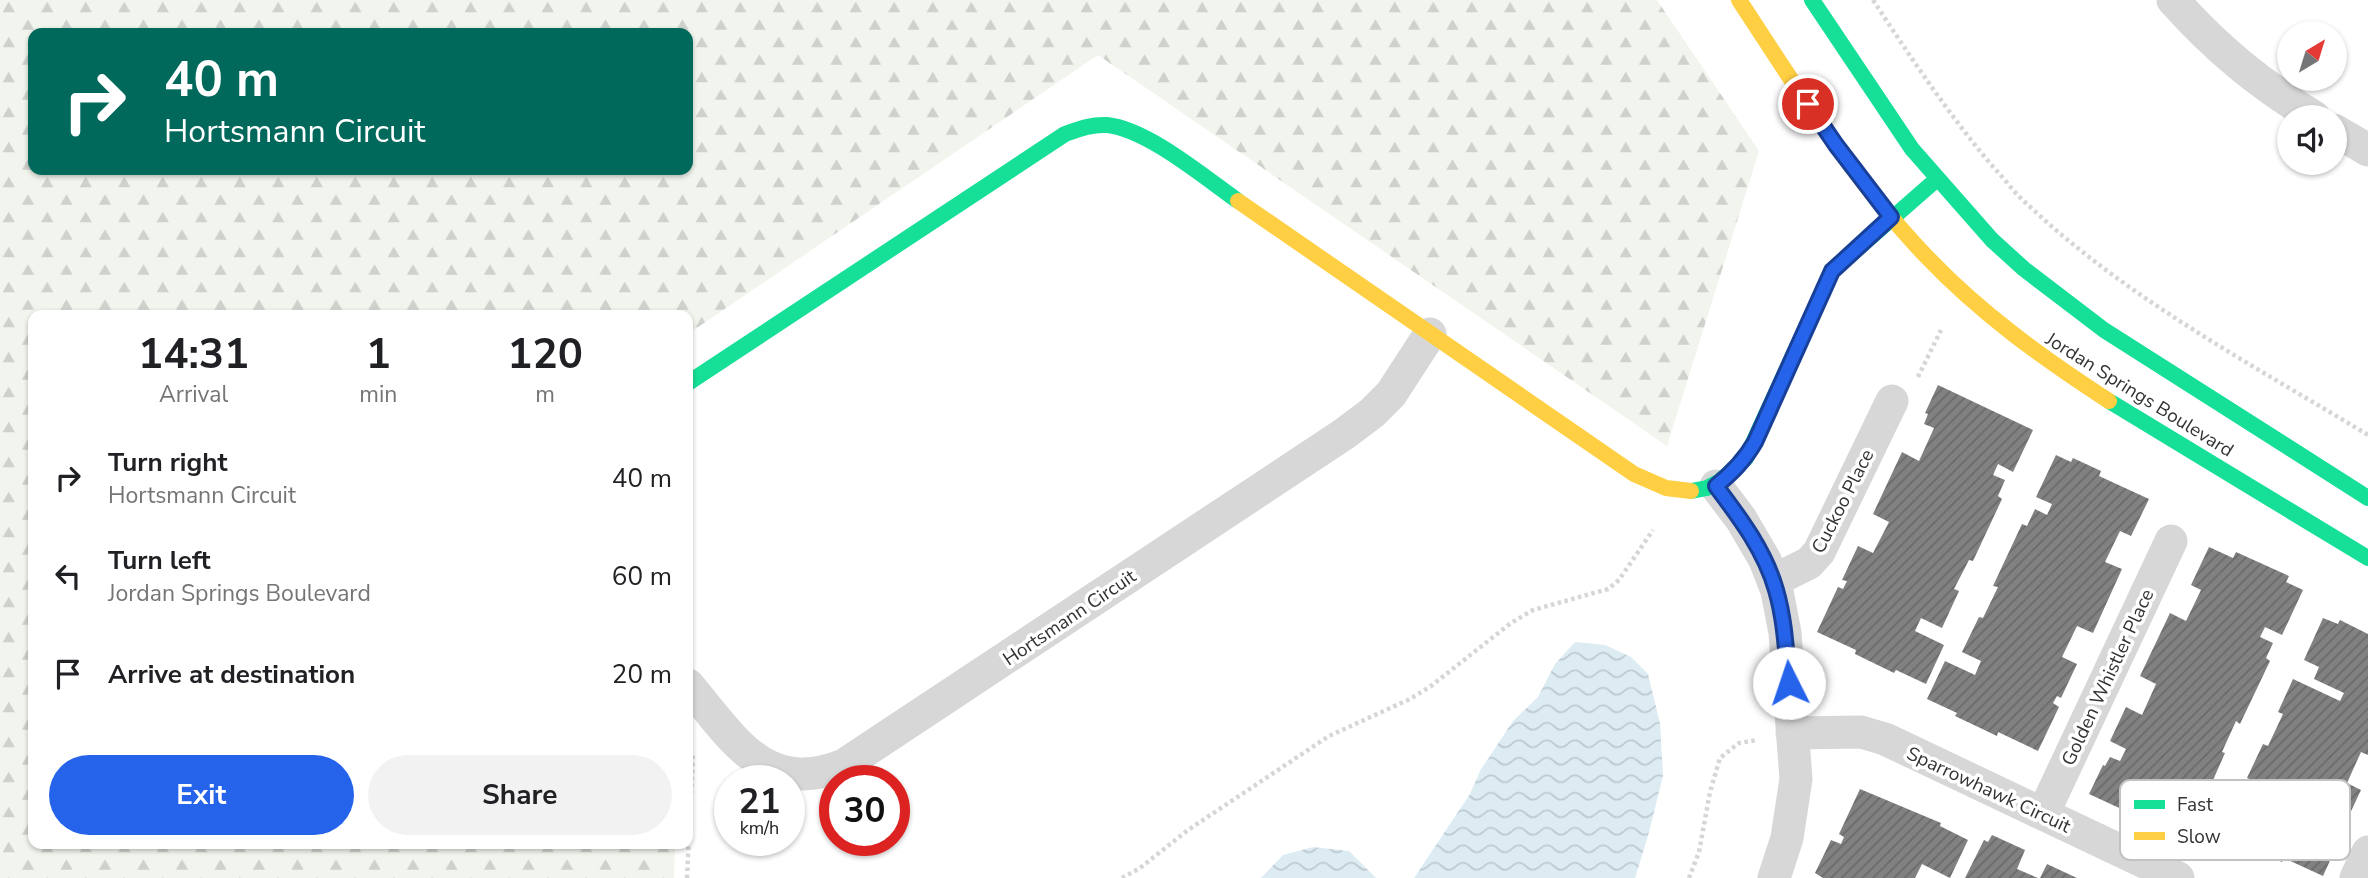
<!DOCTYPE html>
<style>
:root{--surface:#fff;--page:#f2f2f2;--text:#202124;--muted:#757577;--accent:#2563eb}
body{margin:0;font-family:"Nunito Sans",sans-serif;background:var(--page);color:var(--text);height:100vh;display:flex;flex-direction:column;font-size:26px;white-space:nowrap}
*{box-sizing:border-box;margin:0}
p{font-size:23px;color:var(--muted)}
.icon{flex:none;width:38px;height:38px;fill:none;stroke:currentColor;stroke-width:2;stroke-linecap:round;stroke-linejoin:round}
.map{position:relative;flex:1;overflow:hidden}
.panel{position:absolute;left:28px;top:310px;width:665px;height:539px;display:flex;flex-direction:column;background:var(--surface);border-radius:14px;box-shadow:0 2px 5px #0004}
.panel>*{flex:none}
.hud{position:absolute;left:28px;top:28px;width:665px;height:147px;border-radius:14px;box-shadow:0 2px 5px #0004;background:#00695c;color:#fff;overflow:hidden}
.needle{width:46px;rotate:38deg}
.buttons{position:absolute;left:2277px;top:21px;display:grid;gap:14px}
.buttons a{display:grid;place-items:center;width:70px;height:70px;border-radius:50%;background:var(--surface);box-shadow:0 2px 5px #0004;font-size:35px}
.speed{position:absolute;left:714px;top:765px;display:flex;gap:14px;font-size:35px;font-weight:700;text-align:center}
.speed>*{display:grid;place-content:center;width:91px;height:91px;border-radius:50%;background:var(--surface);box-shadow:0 2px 5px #0004;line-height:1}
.speed small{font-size:18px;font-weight:400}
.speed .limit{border:10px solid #d22;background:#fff;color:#111}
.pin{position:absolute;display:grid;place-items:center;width:60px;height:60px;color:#fff;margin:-30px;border:4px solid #fff;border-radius:50%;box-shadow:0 2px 7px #0007}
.me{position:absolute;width:77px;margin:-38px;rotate:356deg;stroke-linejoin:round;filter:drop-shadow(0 0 5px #0008)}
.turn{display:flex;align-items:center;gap:24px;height:147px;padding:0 21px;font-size:32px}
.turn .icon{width:91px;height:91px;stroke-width:2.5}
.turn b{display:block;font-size:49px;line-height:60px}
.eta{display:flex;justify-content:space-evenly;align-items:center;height:119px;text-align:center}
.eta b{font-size:42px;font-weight:700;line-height:49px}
.primary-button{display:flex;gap:14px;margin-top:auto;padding:14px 21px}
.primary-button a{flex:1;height:80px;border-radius:42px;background:var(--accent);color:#fff;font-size:28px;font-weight:700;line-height:80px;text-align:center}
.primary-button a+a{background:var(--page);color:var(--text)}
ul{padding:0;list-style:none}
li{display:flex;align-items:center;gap:21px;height:98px;padding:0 21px}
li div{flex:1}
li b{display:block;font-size:26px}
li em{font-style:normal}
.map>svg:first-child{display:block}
</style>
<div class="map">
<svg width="2368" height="878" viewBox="0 0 2368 878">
<defs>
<pattern id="forest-firs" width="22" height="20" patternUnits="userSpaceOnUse" patternTransform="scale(1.75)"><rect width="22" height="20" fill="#f1f5ed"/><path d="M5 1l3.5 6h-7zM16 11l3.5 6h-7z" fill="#cfd2cc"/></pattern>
<pattern id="water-waves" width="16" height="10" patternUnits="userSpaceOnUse" patternTransform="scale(1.75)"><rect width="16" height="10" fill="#ddebf3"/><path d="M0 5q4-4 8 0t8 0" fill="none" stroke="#becad1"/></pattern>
<pattern id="building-hatch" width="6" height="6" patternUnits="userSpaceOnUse" patternTransform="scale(1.75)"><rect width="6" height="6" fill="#818181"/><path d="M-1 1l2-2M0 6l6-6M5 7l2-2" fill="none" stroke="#6a6a6a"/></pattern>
</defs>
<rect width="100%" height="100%" fill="#fff"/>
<!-- forest -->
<path fill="url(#forest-firs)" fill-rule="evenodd" d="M0,0H1657L1759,151L1667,446L1098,55L688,334V315H33V844H675L674,878H0ZM33,33H688V170H33Z"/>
<!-- water -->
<path fill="url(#water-waves)" d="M1575,642L1605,645L1631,657L1648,674L1660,723L1663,776L1648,836L1635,878H1414L1470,794L1480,771L1513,721L1538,697L1555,664Z
M1313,847L1349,851L1376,878H1261L1283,855Z"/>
<!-- building -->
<path fill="url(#building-hatch)" d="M1938,385L2033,430L2013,472L1998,464L1993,475L2005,480L1998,496L2002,499L1973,561L1969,560L1954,589L1959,591L1942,628L1921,618L1915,631L1944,645L1926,684L1896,670L1894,673L1855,654L1856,650L1817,632L1838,587L1843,589L1847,581L1842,580L1858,546L1873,553L1889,522L1873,514L1902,452L1919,461L1934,428L1924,424L1928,414L1925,413Z
M2056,455L2071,462L2073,458L2101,471L2099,476L2149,499L2131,536L2120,531L2105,562L2122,569L2093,633L2077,626L2062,657L2077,664L2061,698L2057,696L2053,703L2059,707L2038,751L1998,732L1997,736L1955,716L1957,713L1927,699L1945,661L1975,675L1981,661L1962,652L1979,617L1983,618L1998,587L1993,586L2022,524L2027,526L2035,509L2047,515L2052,504L2036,497Z
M2209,547L2233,558L2236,552L2289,576L2286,582L2303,590L2282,635L2265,627L2260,637L2273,643L2266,658L2270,661L2240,724L2236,721L2222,752L2225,753L2210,787L2193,779L2188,789L2206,797L2186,839L2089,794L2103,765L2105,766L2110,757L2120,761L2126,749L2110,741L2126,707L2142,715L2156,684L2140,676L2170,613L2186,621L2201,590L2191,585Z
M2323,618L2338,624L2340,620L2368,634V755L2361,752L2347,783L2361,790L2345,824L2341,822L2338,829L2343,832L2323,876L2284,858L2282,862L2241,843L2242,840L2214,826L2232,787L2260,801L2267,787L2247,778L2263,744L2268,746L2283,714L2278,712L2293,679L2340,701L2344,693L2314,679L2319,667L2304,660Z
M1860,789L1941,823L1940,826L1968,840L1950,878L1922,864L1915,878H1823L1815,873L1831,840L1841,844L1844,837L1839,834Z
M1992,835L2025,850L2017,869L2038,878H1965L1984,840L1988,842Z
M2047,864L2077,878H2040Z"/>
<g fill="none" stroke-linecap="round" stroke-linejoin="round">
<!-- path -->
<path stroke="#d6d6d6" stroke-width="4.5" stroke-dasharray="3.5 3.5" stroke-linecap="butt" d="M1873,0C1911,58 1949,115 1994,168C2005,179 2014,193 2026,203C2126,298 2251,364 2368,435
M1918,377L1941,330
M687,878L693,755
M1122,878L1140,868L1188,830L1329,736L1410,699L1431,686L1511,623L1533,610L1608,589L1619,580L1653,530
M1689,878L1699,852L1710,792L1720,758L1739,743L1757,740"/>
<!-- street -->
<path stroke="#d7d7d7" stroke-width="33" d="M2173,0C2216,48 2259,84 2314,117
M2334,130L2368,150
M1716,486L1741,519L1765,560L1777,591L1785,633L1796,779L1787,838L1774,878
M1773,581L1809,563L1819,552L1892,401
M688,685C733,738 765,797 844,765L1344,434L1372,413L1391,394L1430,334
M1792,733L1861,732L1885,739L2178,878
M2043,814L2171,541
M2356,878L2368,852"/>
<!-- fast -->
<path stroke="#16e098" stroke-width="16" d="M1812,0L1912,149L1992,240L2024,269L2104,330L2368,498
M688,383L1065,134C1079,129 1092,124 1107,125C1147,129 1204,177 1238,201
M2109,401L2368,558
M1691,491L1707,488L1720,481L1746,458L1832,271L1937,179"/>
<!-- slow -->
<path stroke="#ffcf43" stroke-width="16" d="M1739,0C1797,88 1853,180 1926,256C1980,313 2044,359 2109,401
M1238,201L1634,474L1666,488L1691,491"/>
</g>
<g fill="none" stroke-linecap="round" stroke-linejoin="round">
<defs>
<path id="route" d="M1789,683C1786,652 1785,621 1776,590C1765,551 1740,518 1716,486C1732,473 1744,461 1755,442L1832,271L1891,217L1836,145L1808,104"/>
</defs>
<!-- route casing -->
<use href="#route" stroke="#184099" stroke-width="18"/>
<!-- route -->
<use href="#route" stroke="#2563eb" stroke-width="12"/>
</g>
<g text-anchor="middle" stroke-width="7" stroke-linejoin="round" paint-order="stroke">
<!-- street labels -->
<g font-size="19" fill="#333" stroke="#fff">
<text transform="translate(2140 394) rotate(32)" y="7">Jordan Springs Boulevard</text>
<text transform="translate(1842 501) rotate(-63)" y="7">Cuckoo Place</text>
<text transform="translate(1069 617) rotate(-34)" y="7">Hortsmann Circuit</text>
<text transform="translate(2107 677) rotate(-65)" y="7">Golden Whistler Place</text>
<text transform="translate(1989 789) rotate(25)" y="7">Sparrowhawk Circuit</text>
</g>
</g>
<!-- legend -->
<rect x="2120" y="780" width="230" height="80" rx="10" fill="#fff" stroke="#c2c2c2" stroke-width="2"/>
<rect x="2134" y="800" width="31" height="9" fill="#16e098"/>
<rect x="2134" y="832" width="31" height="8" fill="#ffcf43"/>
<g font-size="19" fill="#333">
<text x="2177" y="811">Fast</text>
<text x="2177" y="843">Slow</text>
</g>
</svg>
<div class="buttons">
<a><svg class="needle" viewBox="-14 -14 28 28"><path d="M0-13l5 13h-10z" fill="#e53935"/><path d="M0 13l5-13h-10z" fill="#757577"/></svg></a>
<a><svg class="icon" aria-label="sound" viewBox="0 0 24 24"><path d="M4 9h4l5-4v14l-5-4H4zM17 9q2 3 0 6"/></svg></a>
</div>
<div class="speed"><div>21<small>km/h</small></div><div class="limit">30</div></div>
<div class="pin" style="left:1808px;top:104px;background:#d93025"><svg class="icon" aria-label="arrive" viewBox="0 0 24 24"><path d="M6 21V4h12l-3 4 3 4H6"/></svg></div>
<svg class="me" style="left:1789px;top:683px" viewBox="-20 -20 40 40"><circle r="19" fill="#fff"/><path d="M0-13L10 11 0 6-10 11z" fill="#2563eb"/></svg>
<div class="hud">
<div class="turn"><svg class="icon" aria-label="right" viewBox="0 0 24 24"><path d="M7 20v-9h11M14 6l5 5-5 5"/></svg><div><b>40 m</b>Hortsmann Circuit</div></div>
</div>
<section class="panel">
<div class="eta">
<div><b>14:31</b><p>Arrival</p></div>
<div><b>1</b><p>min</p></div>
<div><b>120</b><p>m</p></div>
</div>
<ul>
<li><svg class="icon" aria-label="right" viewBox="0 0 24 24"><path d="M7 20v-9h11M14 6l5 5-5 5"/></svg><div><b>Turn right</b><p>Hortsmann Circuit</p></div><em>40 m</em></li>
<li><svg class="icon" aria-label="left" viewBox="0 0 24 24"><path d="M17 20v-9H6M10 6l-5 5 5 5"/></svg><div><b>Turn left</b><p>Jordan Springs Boulevard</p></div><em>60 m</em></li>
<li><svg class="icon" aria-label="arrive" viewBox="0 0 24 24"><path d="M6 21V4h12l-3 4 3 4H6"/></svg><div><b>Arrive at destination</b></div><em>20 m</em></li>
</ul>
<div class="primary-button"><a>Exit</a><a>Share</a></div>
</section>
</div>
